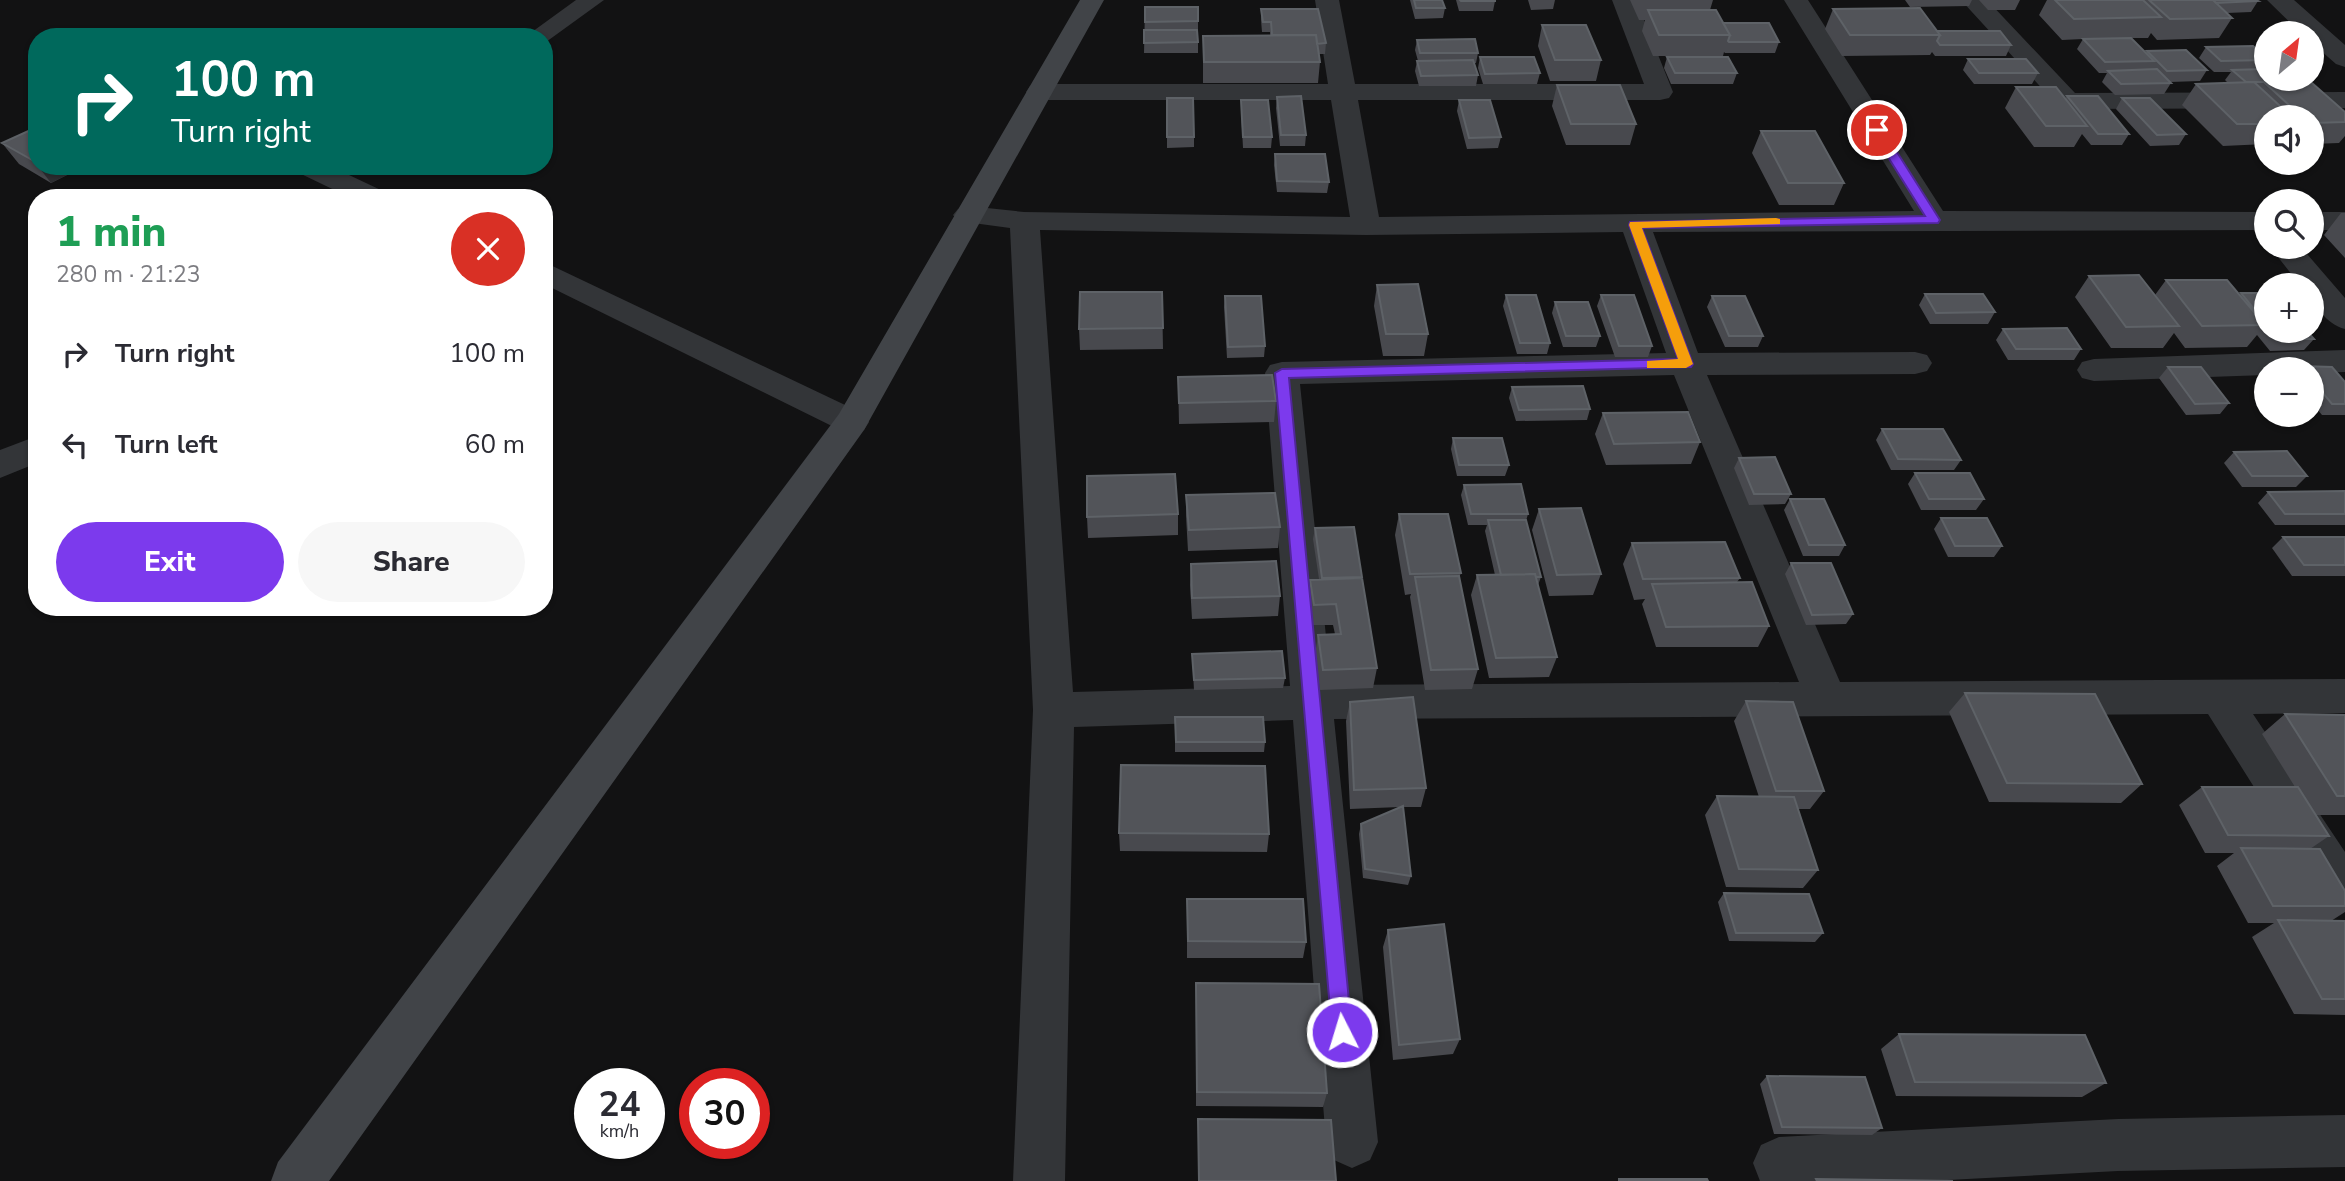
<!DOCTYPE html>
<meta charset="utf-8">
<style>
:root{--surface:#fff;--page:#f7f7f7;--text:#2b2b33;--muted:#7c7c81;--accent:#7c3aed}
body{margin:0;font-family:"Nunito Sans",sans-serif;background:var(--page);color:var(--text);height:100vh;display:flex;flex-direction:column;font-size:26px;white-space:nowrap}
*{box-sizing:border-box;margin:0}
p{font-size:23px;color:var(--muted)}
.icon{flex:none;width:38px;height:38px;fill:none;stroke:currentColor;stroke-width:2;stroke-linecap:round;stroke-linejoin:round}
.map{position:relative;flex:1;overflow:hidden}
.sheet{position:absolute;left:28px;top:189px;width:525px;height:427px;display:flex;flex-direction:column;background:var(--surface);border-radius:28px;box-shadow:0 2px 5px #0004}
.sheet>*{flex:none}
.guide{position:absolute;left:28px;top:28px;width:525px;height:147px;border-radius:28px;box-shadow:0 2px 5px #0004;background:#00695c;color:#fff;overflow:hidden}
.needle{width:46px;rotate:29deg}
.buttons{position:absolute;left:2254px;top:21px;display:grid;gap:14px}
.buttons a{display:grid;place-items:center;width:70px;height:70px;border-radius:50%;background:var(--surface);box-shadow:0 2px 5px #0004;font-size:35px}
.speed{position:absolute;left:574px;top:1068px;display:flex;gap:14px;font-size:35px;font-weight:700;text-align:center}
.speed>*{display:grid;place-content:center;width:91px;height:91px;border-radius:50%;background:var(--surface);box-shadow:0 2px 5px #0004;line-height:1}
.speed small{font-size:18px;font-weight:400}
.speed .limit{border:10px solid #d22;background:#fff;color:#111}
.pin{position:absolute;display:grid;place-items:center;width:60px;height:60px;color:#fff;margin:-30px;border:4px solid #fff;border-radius:50%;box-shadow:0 2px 7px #0007}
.me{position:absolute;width:77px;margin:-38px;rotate:355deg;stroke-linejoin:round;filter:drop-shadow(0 0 5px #0008)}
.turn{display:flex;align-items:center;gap:24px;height:147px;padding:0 28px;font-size:32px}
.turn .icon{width:91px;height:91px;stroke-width:2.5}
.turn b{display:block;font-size:49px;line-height:60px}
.round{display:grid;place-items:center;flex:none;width:74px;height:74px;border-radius:37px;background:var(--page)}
.head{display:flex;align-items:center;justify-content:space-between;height:119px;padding:0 28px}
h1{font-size:42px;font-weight:800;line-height:52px;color:#1e9e55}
.button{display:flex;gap:14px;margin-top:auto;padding:14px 28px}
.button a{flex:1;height:80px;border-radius:42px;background:var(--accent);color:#fff;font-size:28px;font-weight:800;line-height:80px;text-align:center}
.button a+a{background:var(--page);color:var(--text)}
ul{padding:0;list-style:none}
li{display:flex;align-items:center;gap:21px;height:91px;padding:0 28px}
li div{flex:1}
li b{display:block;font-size:26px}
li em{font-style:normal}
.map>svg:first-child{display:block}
</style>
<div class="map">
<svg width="2345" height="1181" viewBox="0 0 2345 1181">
<rect width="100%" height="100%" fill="#121213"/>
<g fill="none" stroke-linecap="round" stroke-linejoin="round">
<!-- street -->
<path fill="#333538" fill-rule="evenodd" d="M576,0H604L546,42L544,37H525Z
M1315,0H1339L1355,84H1644L1612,0H1636L1673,92L1669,98L1660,100H1358L1379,217L1914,211L1784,0H1808L1943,211L2266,212V230L1653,232L1698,353L1915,352L1927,355L1932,363L1927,371L1915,374L1707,375L1840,682L2345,679V713L2253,714L2345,852V912L2329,906L2208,714L1334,719L1378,1142L1370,1160L1352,1168L1334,1160L1326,1142L1293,720L1074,727L1065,1181H1013L1033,710L1010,228L958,221L953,215L958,209L968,206L1024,212L1350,217L1331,100H1039L1030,98L1026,92L1030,86L1039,84H1328ZM1040,230L1366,235L1623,232L1666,353L1282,362L1270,365L1265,373L1290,686L1073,692ZM1674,375L1799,682L1331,685L1300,384Z
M1961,0H1987L2075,93L2345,92V108L2068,109L2059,107Z
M2267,0H2294L2345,45V67L2336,64L2312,43V33H2301Z
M293,166H330L385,192L389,198H351L297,172Z
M2312,212H2345V230H2312Z
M2270,247H2301L2345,298V329C2326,324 2312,305 2312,285H2300Z
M544,262L864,414L869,422L864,430L852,434L840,430L544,284Z
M2345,350V372L2312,373V369H2266V375L2094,381L2082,378L2077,370L2082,362L2094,359Z
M37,436V463L0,478V450Z
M2345,1115V1167L2118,1171L1929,1181H1760L1753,1163L1761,1145L1779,1137L2118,1119Z"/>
<!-- secondary -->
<path fill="#414448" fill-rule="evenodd" d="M1080,0H1104L864,430L329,1181H271L278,1162L839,414Z"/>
</g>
<!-- wall -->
<path fill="#48494e" d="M1410,0H1442L1445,8L1443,18L1415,19Z
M1456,0H1495V1L1493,11H1459Z
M1528,0H1555L1553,9L1531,10Z
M1630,0H1713L1710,10L1723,23L1779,42L1775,53H1725L1724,52L1723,56H1653L1642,31L1645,20H1639Z
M1905,0H1972L1969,6L1910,7Z
M1979,0H2020L2015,10H1988Z
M2047,0H2256L2258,1L2251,12L2227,13L2232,18L2219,38L2157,40L2151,33L2148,38H2131L2146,53L2147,51L2207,70L2200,81L2170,82L2171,83L2164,94L2115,95L2102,82L2107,73H2099L2077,49L2083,39L2062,40L2039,15Z
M1145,7L1198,21V53H1144Z
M1261,9L1326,43L1325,54H1319L1320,62L1318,83H1203V36L1270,35V32H1262L1261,20Z
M1833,9L1937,31L2011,45L2006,56H1935L1932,52L1930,55L1842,56L1825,29Z
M1542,25L1601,60L1596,81H1550L1538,46Z
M1417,40L1478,53L1476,63H1474L1478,75L1476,86H1419L1415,71L1417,61H1418L1415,50Z
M2206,47L2266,58V64L2263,69L2291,82L2290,83L2345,112V136L2339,143L2312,144V117H2266V144L2223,146L2182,105L2196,84L2228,83L2225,80L2231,72H2214L2199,58Z
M1480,57L1540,73L1537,84H1483L1478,68Z
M1667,57L1737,73L1733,84H1671L1664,68Z
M1968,59L2038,73L2032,84H1974L1963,70Z
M1557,85L1636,124L1630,145H1566L1552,106Z
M2016,87L2065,99L2067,96L2129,134L2122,145H2091L2082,134L2074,147H2034L2005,108Z
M1277,97L1306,135L1305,146H1280L1276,108Z
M1167,98L1194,137V147L1167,148Z
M2122,98L2186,134L2179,145L2150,146L2116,109Z
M1241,100L1272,137L1271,148H1243L1241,111Z
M1459,100L1501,137L1498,148L1467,149L1457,111Z
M37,127V166H85L51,183L19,164L2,143Z
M1761,131L1844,183L1834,205H1779L1752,153Z
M1275,154L1329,182L1327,193L1277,192L1274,165Z
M2341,213H2345V258L2324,235Z
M2089,276L2155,295L2166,280L2240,295L2241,293H2266V331H2307L2314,339L2304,350L2270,351L2257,335L2247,347L2185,348L2174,333L2163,348H2111L2075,297Z
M1377,285L1428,334L1424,356H1383L1374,306Z
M1162,292L1163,349L1080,350L1079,329Z
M1925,294L1995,312L1988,324H1930L1919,305Z
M1506,295L1550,343L1547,354H1517L1503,306Z
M1601,295L1652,346L1648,357H1615L1597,306Z
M1225,296L1265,346L1264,357L1227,358L1224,307Z
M1712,296L1763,336L1758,347H1725L1707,307Z
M1555,302L1600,336L1596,347H1563L1552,313Z
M2003,329L2081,349L2074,360H2008L1996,340Z
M2301,366L2332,367L2345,382V415H2322L2312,403V369H2298Z
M2168,367L2229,403L2220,414L2186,415L2159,378Z
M1178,377L1276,401L1274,422L1179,424Z
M1512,387L1590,409L1587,420L1516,421L1509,398Z
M1603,413L1700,442L1691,464L1606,465L1595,434Z
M1882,429L1961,460L1954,470H1891L1876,440Z
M1453,438L1509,465L1505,476H1457L1451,449Z
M2234,452L2307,476L2296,487H2242L2224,463Z
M1739,458L1791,494L1785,504L1749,505L1734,468Z
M1915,473L1984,499L1976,510H1921L1908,484Z
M1464,485L1528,514L1526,521L1541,577L1538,585L1557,657L1549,677L1489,678L1471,595L1477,575H1495L1485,531L1487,525H1468L1461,495Z
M2345,491V525H2275L2258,503L2268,492Z
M1186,495L1280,527L1278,548L1188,551L1186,516Z
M1790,499L1845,545L1839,556H1803L1784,510Z
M1539,509L1601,574L1593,595L1549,596L1532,530Z
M1178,514V535L1088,538L1087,517Z
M1399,514L1461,573L1459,578L1478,669L1472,689L1425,690L1410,597L1411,594L1405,595L1395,535Z
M1941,518L2002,546L1994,557H1948L1934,529Z
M1354,527L1377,668L1373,688L1320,690L1315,655L1318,635L1335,634L1333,625H1311L1308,600L1310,580L1319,579L1313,539L1315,528Z
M2283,537H2345V576H2292L2272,548Z
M1632,543L1740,578L1737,582L1769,626L1758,647H1656L1642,604L1645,599L1634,600L1623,564Z
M1791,563L1853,614L1846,624L1806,625L1785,574Z
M1191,564L1280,596L1278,616L1192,619L1190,585Z
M1192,654L1285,678L1283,688L1194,690Z
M1965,693L2142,784L2121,803L1989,802L1949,712Z
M1746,701L1824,791L1810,809H1798L1818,870L1803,888L1726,887L1705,815L1717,796L1759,797L1734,721Z
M1350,702L1426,788L1421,807H1403L1411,876L1408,885L1363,878L1359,834L1361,824L1400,807L1350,809L1346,721Z
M2285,714L2345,715V815H2316L2329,836L2310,849L2345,906V912L2331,921H2345V1015L2294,1014L2252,937L2274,923H2248L2217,866L2234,853H2205L2179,805L2202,787H2295L2262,734Z
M1175,717L1265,742L1264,752H1175Z
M1119,833L1269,834L1267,852L1120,851Z
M1724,893L1823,933L1815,942L1729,941L1718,902Z
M1187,899L1306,942L1303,958H1187Z
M1388,930L1460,1039L1453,1054L1393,1060L1383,947Z
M1196,983L1327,1093L1323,1107L1196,1106Z
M1899,1034L2106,1083L2082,1097L1896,1096L1881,1049Z
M1767,1076L1882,1128L1872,1135L1774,1134L1760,1084Z
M1198,1119L1336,1181H1198Z"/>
<!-- shaded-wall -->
<path fill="#2e2f32" d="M38,166H85L51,183Z"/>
<!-- building -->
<path fill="#525459" stroke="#5e6267" stroke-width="2" d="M1414,0H1442L1445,8H1416Z
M1460,0H1495V1H1461Z
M2055,0H2143L2161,17L2074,19Z
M2149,0H2213L2232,18L2170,19Z
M2213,0H2256L2258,1L2216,3Z
M1145,7H1198V21L1145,22Z
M1920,8L1940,35H1850L1833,9Z
M1261,9H1318L1326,43L1317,44L1316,35H1272L1271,22H1263Z
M1648,10H1716L1730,35H1659Z
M1723,23H1769L1779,42H1729L1728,41L1730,35Z
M1542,25H1586L1601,60H1555Z
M1144,30H1197L1198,42L1144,43Z
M1937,31H2000L2011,45H1940L1937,41L1940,35Z
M1316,35L1320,62H1204L1203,36Z
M2131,38L2154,61L2105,62L2083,39Z
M1475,39L1478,53H1420L1417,40Z
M2253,46L2266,58V60L2221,61L2206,47Z
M2186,50L2207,70L2167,71L2147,51Z
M1480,57H1534L1540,73L1485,74Z
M1667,57H1728L1737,73H1675Z
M1968,59H2026L2038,73H1979Z
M1473,60L1478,75L1421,76L1417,61Z
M2157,69L2171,83L2121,84L2108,71Z
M2266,69V79H2287L2291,82H2246L2232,70Z
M2254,82L2292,117H2266V124H2237L2196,84Z
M2312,83L2345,112V122L2312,123V117H2302L2266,84Z
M1557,85H1620L1636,124H1571Z
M2016,87H2056L2087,126H2046Z
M1301,96L1306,135H1281L1277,97Z
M2067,96H2098L2129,134H2098Z
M1167,98H1193L1194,137H1167Z
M2122,98H2150L2186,134L2157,135Z
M1241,100H1268L1272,137H1243Z
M1459,100H1490L1501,137L1469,138Z
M37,127V160L34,161L2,143Z
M1761,131H1815L1844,183H1788Z
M1275,154H1325L1329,182L1277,181Z
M2139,275L2179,326L2126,327L2089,276Z
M2166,280H2227L2265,325L2202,326Z
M1418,284L1428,334H1386L1377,285Z
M1080,292H1162L1163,328L1079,329Z
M2241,293H2266V324Z
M1925,294H1983L1995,312L1936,313Z
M1506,295H1536L1550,343H1520Z
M1601,295H1634L1652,346H1619Z
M1225,296H1261L1265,346L1228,347Z
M1712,296H1745L1763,336H1729Z
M1555,302H1588L1600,336H1566Z
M2067,328L2081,349H2016L2003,329Z
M2272,331H2307L2314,339H2279Z
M2301,366L2332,367L2345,382V404H2332L2312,380V369H2303Z
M2168,367H2201L2229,403L2195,404Z
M1272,375L1276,401L1179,403L1178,377Z
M1583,386L1590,409L1519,410L1512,387Z
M1688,412L1700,442L1614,444L1603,413Z
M1882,429H1943L1961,460L1898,459Z
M1453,438H1502L1509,465H1459Z
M2287,451L2307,476H2252L2234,452Z
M1775,457L1791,494H1754L1739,458Z
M1915,473H1970L1984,499H1929Z
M1175,474L1178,514L1087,517V476Z
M1521,484L1528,514H1471L1464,485Z
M2345,491V514H2285L2268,492Z
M1275,493L1280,527L1189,530L1186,495Z
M1790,499H1824L1845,545H1809Z
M1581,508L1601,574L1557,575L1539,509Z
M1399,514H1448L1461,573L1410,574Z
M1941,518H1987L2002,546H1955Z
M1488,520H1526L1541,577H1536L1535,574L1501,575Z
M1354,527L1362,577L1322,578L1315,528Z
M2283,537H2345V565H2304Z
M1725,542L1740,578L1643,579L1632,543Z
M1276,561L1280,596L1192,598L1191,564Z
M1791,563H1831L1853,614L1812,615Z
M1535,574L1557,657L1496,658L1477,575Z
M1459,576L1478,669L1431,670L1415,577Z
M1362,578L1377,668L1323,670L1318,635L1341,634L1336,604L1314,605L1310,580Z
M1752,582L1769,626L1666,627L1652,584Z
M1282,651L1285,678L1194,680L1192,654Z
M1965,693L2095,694L2142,784L2007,783Z
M1413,697L1426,788L1354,790L1350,702Z
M1746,701L1793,702L1824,791H1776Z
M2285,714L2345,715V796H2337Z
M1175,717H1263L1265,742H1176Z
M1121,765L1265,766L1269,834L1119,833Z
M2202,787H2298L2329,836L2228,835Z
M1717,796L1794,797L1818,870L1739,869Z
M1403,806L1411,876L1365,869L1361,824Z
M2241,848L2320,849L2345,891V906H2273Z
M1724,893L1809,894L1823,933H1736Z
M1187,899H1303L1306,942L1188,941Z
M2278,920L2345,921V999H2322Z
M1444,924L1460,1039L1399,1045L1388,930Z
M1196,983L1319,984L1327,1093L1197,1092Z
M1899,1034L2085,1035L2106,1083L1915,1082Z
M1767,1076L1865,1077L1882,1128L1782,1127Z
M1198,1119L1331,1120L1336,1181H1199Z
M1619,1179H1707L1708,1181H1619Z
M1816,1179L1953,1181H1817Z"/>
<!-- route -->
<path fill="#7c3aed" stroke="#51269a" stroke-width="2" d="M1873,127L1883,130L1940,220L1938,223L1642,228L1693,364L1691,367L1289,378L1352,1032L1349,1039L1342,1042L1335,1039L1332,1032L1275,373L1282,369L1678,359L1629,225L1630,222L1925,216L1871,130Z"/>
<!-- slow -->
<path fill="#f59e0b" d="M1776,218L1780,219V224L1642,228L1693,364L1686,368H1647V361L1678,359L1629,225L1630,222Z"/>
</svg>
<div class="buttons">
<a><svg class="needle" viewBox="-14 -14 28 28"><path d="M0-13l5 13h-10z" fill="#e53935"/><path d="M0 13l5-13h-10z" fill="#7c7c81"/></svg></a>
<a><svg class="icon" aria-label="sound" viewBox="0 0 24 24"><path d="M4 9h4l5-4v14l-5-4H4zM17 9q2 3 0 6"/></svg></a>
<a><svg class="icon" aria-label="search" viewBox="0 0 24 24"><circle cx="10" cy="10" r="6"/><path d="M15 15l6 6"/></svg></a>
<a>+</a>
<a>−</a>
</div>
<div class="speed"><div>24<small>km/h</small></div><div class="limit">30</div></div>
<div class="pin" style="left:1877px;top:130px;background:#d93025"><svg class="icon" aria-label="arrive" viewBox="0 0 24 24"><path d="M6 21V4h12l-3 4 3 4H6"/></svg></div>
<svg class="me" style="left:1342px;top:1032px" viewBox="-20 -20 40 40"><circle r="17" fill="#7c3aed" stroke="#fff" stroke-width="3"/><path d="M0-11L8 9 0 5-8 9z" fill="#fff"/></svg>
<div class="guide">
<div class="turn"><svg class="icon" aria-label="right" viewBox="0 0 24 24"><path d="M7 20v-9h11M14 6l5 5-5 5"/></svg><div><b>100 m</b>Turn right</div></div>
</div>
<section class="sheet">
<div class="head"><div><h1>1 min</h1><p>280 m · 21:23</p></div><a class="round" style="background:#d93025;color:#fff"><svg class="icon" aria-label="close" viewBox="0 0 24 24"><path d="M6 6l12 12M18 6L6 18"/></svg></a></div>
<ul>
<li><svg class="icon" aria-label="right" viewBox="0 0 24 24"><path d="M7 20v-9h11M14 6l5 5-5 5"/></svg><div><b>Turn right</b></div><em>100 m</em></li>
<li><svg class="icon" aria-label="left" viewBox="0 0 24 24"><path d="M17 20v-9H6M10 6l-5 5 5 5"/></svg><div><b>Turn left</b></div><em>60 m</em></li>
</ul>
<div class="button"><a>Exit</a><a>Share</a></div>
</section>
</div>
